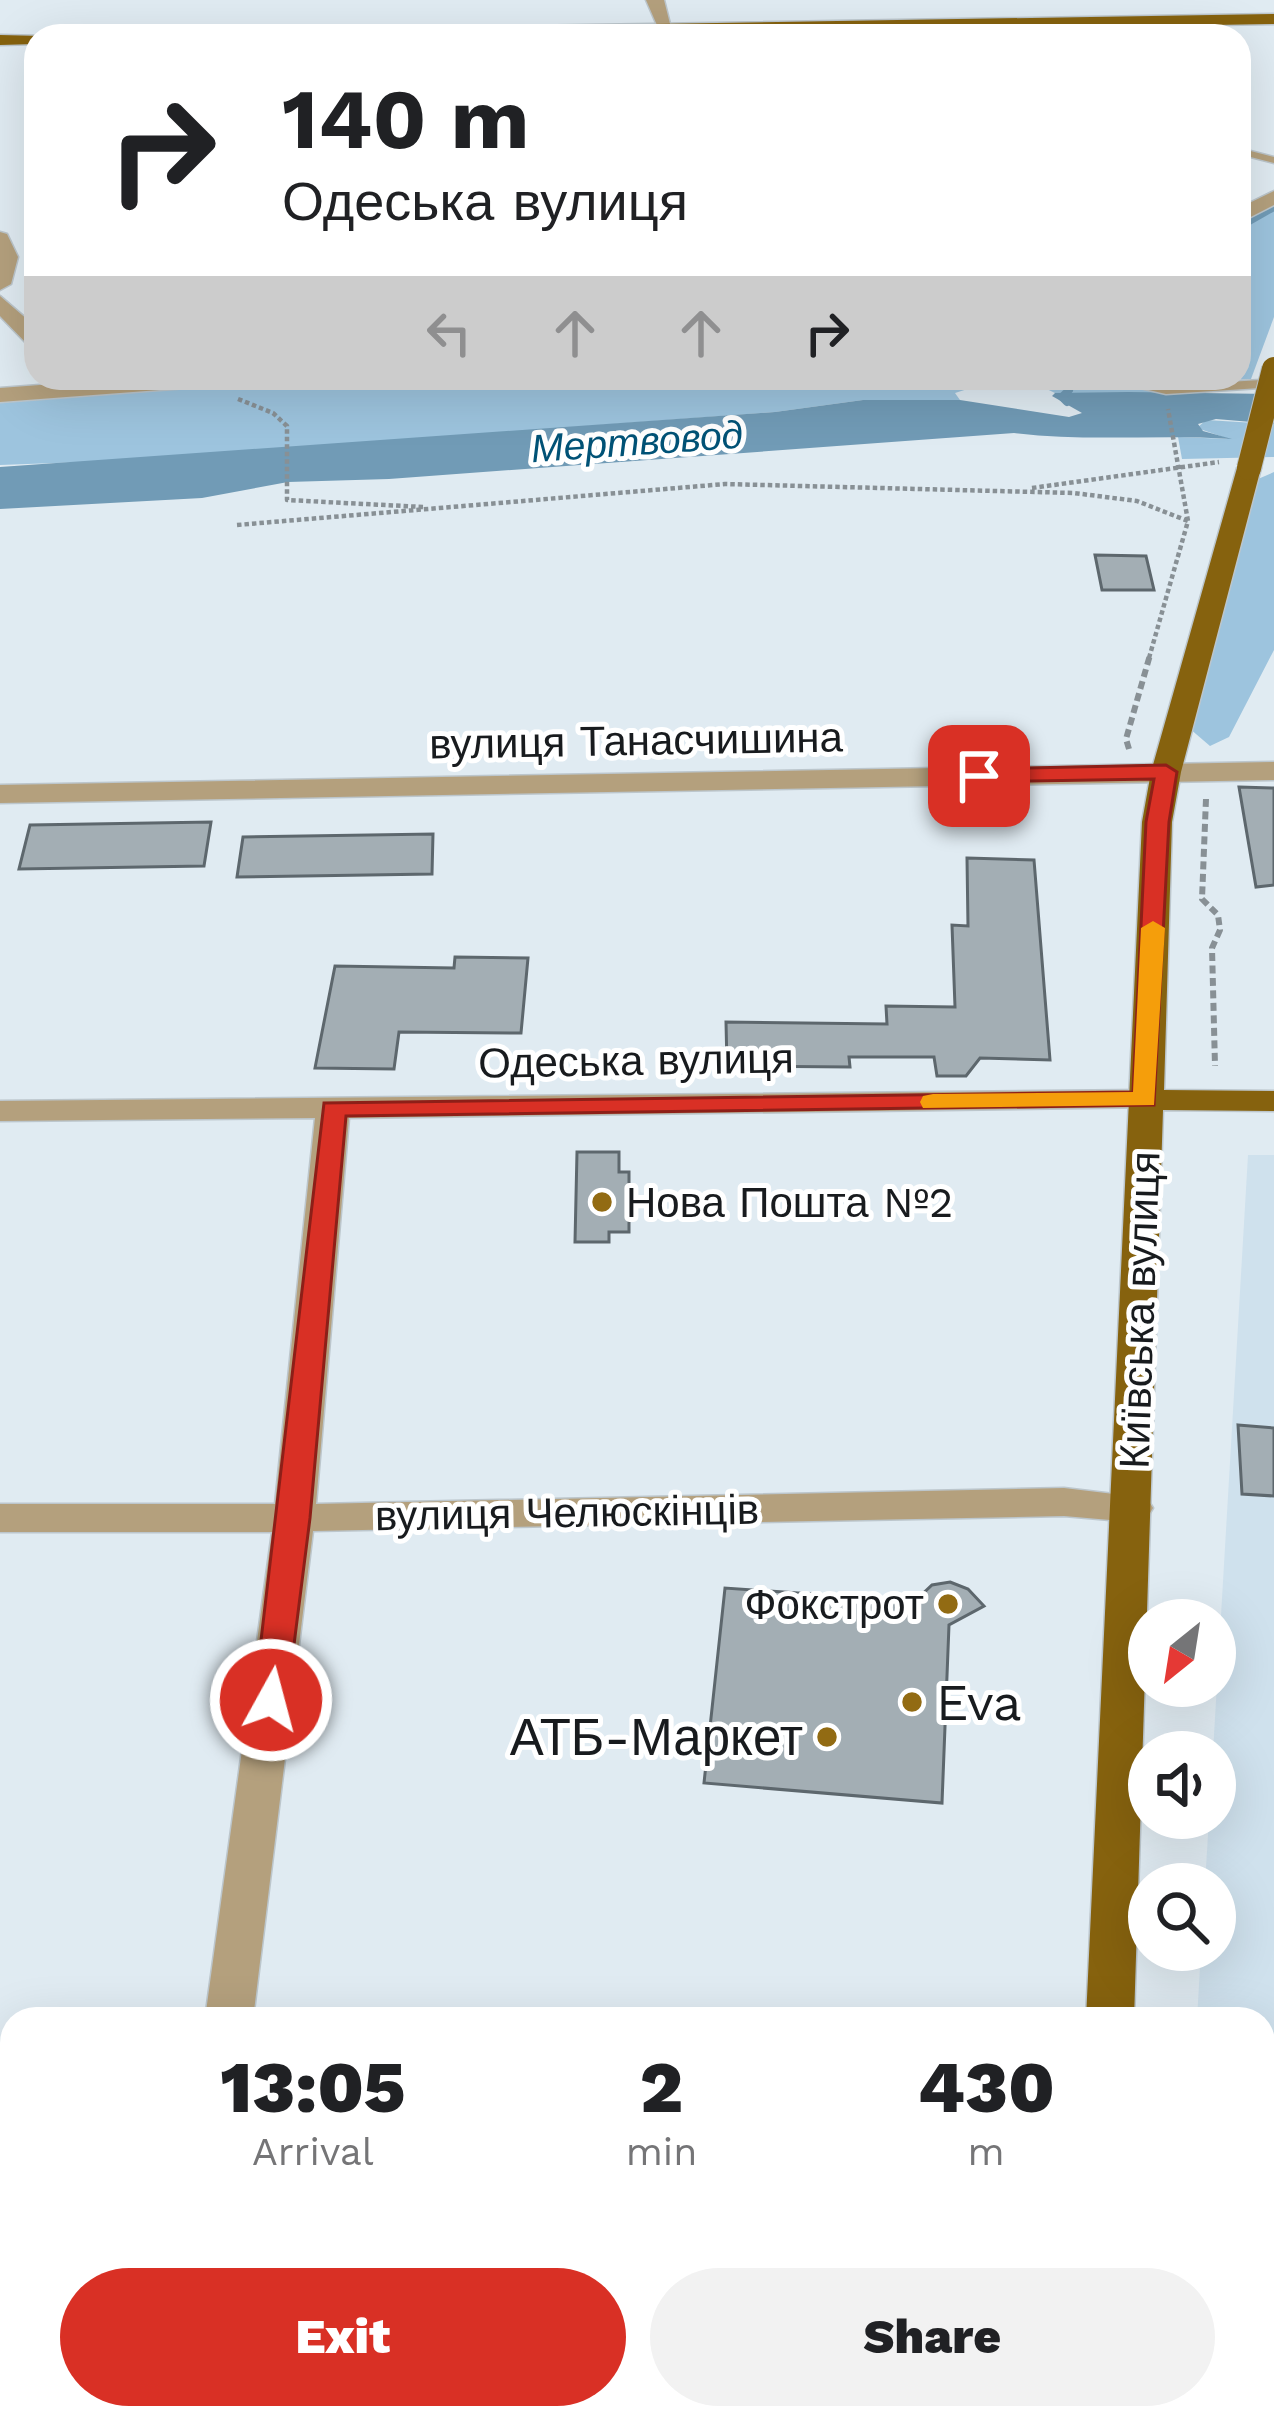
<!DOCTYPE html>
<meta charset="utf-8">
<style>
:root{--surface:#fff;--page:#f2f2f2;--text:#202124;--muted:#757577;--accent:#d93025}
body{margin:0;font-family:"Work Sans",sans-serif;background:var(--page);color:var(--text);height:100vh;display:flex;flex-direction:column;font-size:45px;white-space:nowrap}
*{box-sizing:border-box;margin:0}
p{font-size:39px;color:var(--muted)}
.icon{flex:none;width:66px;height:66px;fill:none;stroke:currentColor;stroke-width:2;stroke-linecap:round;stroke-linejoin:round}
.map{position:relative;flex:1;overflow:hidden}
.sheet{position:absolute;left:0px;top:2007px;width:1275px;height:423px;display:flex;flex-direction:column;background:var(--surface);border-radius:36px 36px 0 0;box-shadow:0 12px 48px #0002}
.sheet>*{flex:none}
.hud{position:absolute;left:24px;top:24px;width:1227px;height:366px;border-radius:36px;box-shadow:0 12px 48px #0002;background:#fff;color:var(--text);overflow:hidden}
.needle{width:78px;rotate:210deg}
.buttons{position:absolute;left:1128px;top:1599px;display:grid;gap:24px}
.buttons a{display:grid;place-items:center;width:108px;height:108px;border-radius:50%;background:var(--surface);box-shadow:0 12px 48px #0002;font-size:60px}
.pin{position:absolute;display:grid;place-items:center;width:102px;height:102px;color:#fff;margin:-51px;border-radius:24px;box-shadow:0 6px 18px #0006}
.me{position:absolute;width:132px;margin:-66px;rotate:7deg;stroke-linejoin:round;filter:drop-shadow(0 0 9px #0008)}
.turn{display:flex;align-items:center;gap:42px;height:252px;padding:0 60px;font-size:54px}
.turn .icon{width:156px;height:156px;stroke-width:2.5}
.turn b{display:block;font-size:84px;line-height:102px}
.lanes{display:flex;align-items:center;height:114px;padding:0 60px;background:#0003;justify-content:center;gap:60px;direction:ltr}
.lanes .off{opacity:.35}
.eta{display:flex;justify-content:space-evenly;align-items:center;height:204px;text-align:center}
.eta b{font-size:72px;font-weight:800;line-height:84px}
.primary-button{display:flex;gap:24px;margin-top:auto;padding:24px 60px}
.primary-button a{flex:1;height:138px;border-radius:72px;background:var(--accent);color:#fff;font-size:48px;font-weight:800;line-height:138px;text-align:center}
.primary-button a+a{background:var(--page);color:var(--text)}
.map>svg:first-child{display:block}
</style>
<div class="map">
<svg width="1274" height="2428" viewBox="0 0 1274 2428">
<rect width="100%" height="100%" fill="#e0ebf2"/>
<!-- built -->
<path fill="#cfe1ed" d="M1248,1155H1274V2138L1263,2139V2019H1197L1201,1950H1215V1884H1205L1209,1818H1215L1213,1752Z"/>
<!-- green -->
<path fill="#9dc4de" d="M1274,202V317L1251,379L1159,384L1114,378H1239V225L1247,219L1239,209L1253,203Z
M251,378H1048L1068,392C1092,371 1130,384 1159,393H1055L1032,382L999,379L955,393L960,400H863L775,412L138,460L0,465V394Z
M1206,420L1274,424V457L1182,459L1178,437L1229,439L1197,428Z
M1274,472V650L1229,737L1210,746L1189,728L1258,479Z"/>
<!-- water -->
<path fill="#719bb6" d="M1128,392L1274,394V424L1216,419L1198,424L1203,431L1232,439C1159,434 1086,442 1014,433L389,479L288,482L202,498L0,509V467L775,412L863,400H960L1069,417L1082,413L1052,396L1055,393Z"/>
<g fill="none" stroke-linecap="round" stroke-linejoin="round">
<!-- stream-far1 -->
<path stroke="#719bb6" stroke-width="6" d="M1239,228L1274,208"/>
<!-- stream -->
<path stroke="#719bb6" stroke-width="8" d="M1058,379L1069,390L1062,397L1067,402"/>
</g>
<!-- building -->
<path fill="#a3aeb4" stroke="#5d676d" stroke-width="3" d="M1095,555L1146,556L1154,590H1102Z
M1239,787L1274,788V885L1256,887Z
M211,822L204,866L19,869L30,825Z
M433,834L432,874L237,877L243,837Z
M967,858L1034,860L1050,1060L980,1058L966,1076H937L934,1057H849L850,1067L727,1066L726,1022L887,1024L886,1006L955,1007L952,925L968,926Z
M455,957L528,958L521,1033L399,1032L394,1069L315,1068L335,966L454,968Z
M577,1152H619V1172H629V1232H609V1242H575Z
M1238,1425L1274,1428V1496L1242,1494Z
M950,1582L968,1589L984,1606L949,1625L942,1803L704,1783L725,1588L915,1601L932,1585Z"/>
<g fill="none" stroke-linecap="round" stroke-linejoin="round">
<defs>
<path id="lane" d="M1239,148L1274,157V163L1239,154Z
M1097,378H1125L1166,386L1274,379V387L1166,394Z"/>
<path id="street" d="M646,0H664L672,32H660Z
M1274,191V205L1239,223V208Z
M0,232L7,234L18,257L11,284L0,290Z
M0,296L36,327V347L28,345L0,316Z
M133,378H238L226,385L0,402V388Z
M1274,762V780L0,803V785Z
M1145,1090L1157,1093L1162,1100L1157,1107L349,1118L316,1504L1064,1488L1147,1498L1153,1508L1147,1518L1133,1522L1064,1516L313,1531L253,2019H205L272,1532H0V1504H275L315,1118L0,1121V1101Z
M1274,2153V2197L1263,2198V2154Z
M150,2418H204L203,2428H149Z"/>
<path id="primary" d="M1274,14V24L544,36H202L211,31Z
M0,35L43,36H36V44L0,45Z
M1249,461L1261,468L1181,772L1172,822L1164,1090L1274,1091V1111L1163,1110L1134,2019H1086L1142,822L1151,772L1237,468Z
M1066,2418H1120V2428H1066Z"/>
</defs>
<!-- lane casing -->
<use href="#lane" stroke="#bcc6cc" stroke-width="3"/>
<!-- street casing -->
<use href="#street" stroke="#bcc6cc" stroke-width="3"/>
<!-- primary casing -->
<use href="#primary" stroke="#bcc6cc" stroke-width="3"/>
<!-- path-far1 -->
<path stroke="#889095" stroke-width="4.5" stroke-dasharray="4.5 3" stroke-linecap="butt" d="M1042,378L1056,379
M660,387L799,378
M238,399L273,413L287,426V500L423,507
M1032,488L1219,462
M237,525L725,484L1074,493L1137,501L1188,521
M1149,658L1188,521L1168,409"/>
<!-- path -->
<path stroke="#889095" stroke-width="6" stroke-dasharray="8 4.5" stroke-linecap="butt" d="M1129,749L1126,739L1150,655
M1206,799L1202,899L1218,915L1220,930L1212,948L1215,1066"/>
<!-- lane -->
<use href="#lane" fill="#b4a07d" fill-rule="evenodd"/>
<!-- street -->
<use href="#street" fill="#b4a07d" fill-rule="evenodd"/>
<!-- primary -->
<use href="#primary" fill="#86620e" fill-rule="evenodd"/>
<defs>
<path id="primary-bridge" d="M1249,468L1274,369"/>
</defs>
<!-- primary-bridge casing -->
<use href="#primary-bridge" stroke="#bcc6cc" stroke-width="26" stroke-linecap="butt"/>
<!-- primary-bridge -->
<use href="#primary-bridge" stroke="#86620e" stroke-width="24"/>
</g>
<!-- route -->
<path fill="#d93025" stroke="#8d1f18" stroke-width="3" d="M1166,765L1177,772L1169,822L1154,1105L346,1116L310,1518L287,1700L282,1708H259L254,1700L324,1103L1133,1092L1146,822L1154,779L979,782L968,776L979,769Z"/>
<!-- slow -->
<path fill="#f59e0b" d="M1153,921L1165,928L1154,1105L923,1108L920,1102L923,1096L933,1094L1133,1092L1141,928Z"/>
<!-- markers -->
<g fill="#926b13" stroke="#fff" stroke-width="4.5">
<circle cx="602" cy="1202" r="12"/>
<circle cx="948" cy="1604" r="12"/>
<circle cx="912" cy="1702" r="12"/>
<circle cx="827" cy="1737" r="12"/>
</g>
<g text-anchor="middle" stroke-width="10" stroke-linejoin="round" paint-order="stroke">
<!-- far-water labels -->
<g font-size="39" font-style="italic" fill="#005276" stroke="#fff">
<text transform="translate(637 441) rotate(-4)" y="14">Мертвовод</text>
</g>
<!-- street labels -->
<g font-size="42" fill="#181b1e" stroke="#fff">
<text transform="translate(636 740) rotate(-1)" y="15">вулиця Танасчишина</text>
<text transform="translate(636 1060) rotate(-1)" y="15">Одеська вулиця</text>
<text transform="translate(1139 1310) rotate(-88)" y="15">Київська вулиця</text>
<text transform="translate(567 1512) rotate(-1)" y="15">вулиця Челюскінців</text>
</g>
<!-- poi labels -->
<g font-size="42" fill="#181b1e" stroke="#fff" text-anchor="start">
<text x="626" y="1217">Нова Пошта №2</text>
<text x="924" y="1619" text-anchor="end">Фокстрот</text>
</g>
<!-- near-poi labels -->
<g font-size="51" fill="#181b1e" stroke="#fff" text-anchor="start">
<text x="936" y="1720">Eva</text>
<text x="803" y="1755" text-anchor="end">АТБ-Маркет</text>
</g>
</g>
</svg>
<div class="buttons">
<a><svg class="needle" viewBox="-14 -14 28 28"><path d="M0-13l5 13h-10z" fill="#e53935"/><path d="M0 13l5-13h-10z" fill="#757577"/></svg></a>
<a><svg class="icon" aria-label="sound" viewBox="0 0 24 24"><path d="M4 9h4l5-4v14l-5-4H4zM17 9q2 3 0 6"/></svg></a>
<a><svg class="icon" aria-label="search" viewBox="0 0 24 24"><circle cx="10" cy="10" r="6"/><path d="M15 15l6 6"/></svg></a>
</div>
<div class="pin" style="left:979px;top:776px;background:#d93025"><svg class="icon" aria-label="arrive" viewBox="0 0 24 24"><path d="M6 21V4h12l-3 4 3 4H6"/></svg></div>
<svg class="me" style="left:271px;top:1700px" viewBox="-20 -20 40 40"><circle r="17" fill="#d93025" stroke="#fff" stroke-width="3"/><path d="M0-11L8 9 0 5-8 9z" fill="#fff"/></svg>
<div class="hud">
<div class="turn"><svg class="icon" aria-label="right" viewBox="0 0 24 24"><path d="M7 20v-9h11M14 6l5 5-5 5"/></svg><div><b>140 m</b>Одеська вулиця</div></div>
<div class="lanes"><svg class="icon off" aria-label="left" viewBox="0 0 24 24"><path d="M17 20v-9H6M10 6l-5 5 5 5"/></svg><svg class="icon off" aria-label="ahead" viewBox="0 0 24 24"><path d="M12 20V5M6 11l6-6 6 6"/></svg><svg class="icon off" aria-label="ahead" viewBox="0 0 24 24"><path d="M12 20V5M6 11l6-6 6 6"/></svg><svg class="icon" aria-label="right" viewBox="0 0 24 24"><path d="M7 20v-9h11M14 6l5 5-5 5"/></svg></div>
</div>
<section class="sheet">
<div class="eta">
<div><b>13:05</b><p>Arrival</p></div>
<div><b>2</b><p>min</p></div>
<div><b>430</b><p>m</p></div>
</div>
<div class="primary-button"><a>Exit</a><a>Share</a></div>
</section>
</div>
